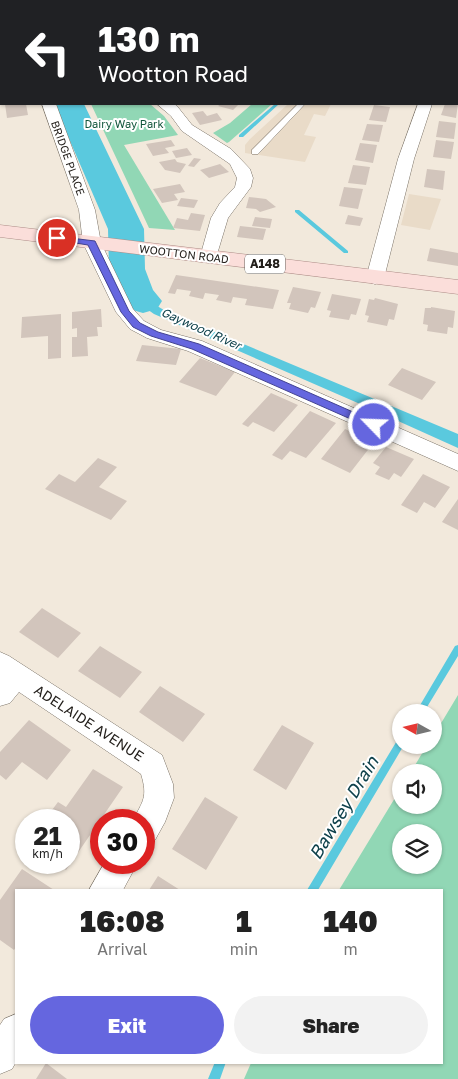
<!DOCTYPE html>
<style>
:root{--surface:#fff;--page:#f2f2f2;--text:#222;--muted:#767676;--accent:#6566df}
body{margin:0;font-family:"Golos Text",sans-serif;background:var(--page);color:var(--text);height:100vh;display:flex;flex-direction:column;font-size:19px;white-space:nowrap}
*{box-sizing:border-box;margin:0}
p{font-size:16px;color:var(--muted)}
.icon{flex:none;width:28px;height:28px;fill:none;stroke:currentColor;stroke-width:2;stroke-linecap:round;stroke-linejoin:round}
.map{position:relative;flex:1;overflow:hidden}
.details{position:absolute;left:15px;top:889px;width:428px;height:175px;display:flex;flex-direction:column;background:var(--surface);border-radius:0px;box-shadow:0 1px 4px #0004}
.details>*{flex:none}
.banner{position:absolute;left:0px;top:0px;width:459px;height:105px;box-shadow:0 1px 4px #0004;background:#202124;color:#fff;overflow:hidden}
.needle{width:32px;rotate:278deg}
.fabs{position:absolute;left:392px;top:704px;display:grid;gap:10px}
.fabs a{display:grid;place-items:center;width:50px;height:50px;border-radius:50%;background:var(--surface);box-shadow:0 1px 4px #0004;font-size:25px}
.speed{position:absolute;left:15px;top:809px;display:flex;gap:10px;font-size:25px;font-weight:700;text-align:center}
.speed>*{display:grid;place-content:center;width:65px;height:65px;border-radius:50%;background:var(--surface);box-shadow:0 1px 4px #0004;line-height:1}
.speed small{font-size:12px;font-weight:400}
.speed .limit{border:8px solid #d22;background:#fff;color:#111}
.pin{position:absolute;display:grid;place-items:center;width:42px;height:42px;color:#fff;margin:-21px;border:2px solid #fff;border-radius:50%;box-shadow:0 1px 5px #0007}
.me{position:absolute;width:55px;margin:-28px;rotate:294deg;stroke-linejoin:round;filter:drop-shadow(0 0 4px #0008)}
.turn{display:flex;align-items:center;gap:18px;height:105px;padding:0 15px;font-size:22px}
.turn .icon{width:65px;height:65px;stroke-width:2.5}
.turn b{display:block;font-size:35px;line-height:42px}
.eta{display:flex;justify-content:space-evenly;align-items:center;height:85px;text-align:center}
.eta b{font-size:30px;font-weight:800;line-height:35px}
.cta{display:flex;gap:10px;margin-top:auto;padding:10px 15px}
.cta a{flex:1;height:58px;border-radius:30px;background:var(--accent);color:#fff;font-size:20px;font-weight:800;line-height:58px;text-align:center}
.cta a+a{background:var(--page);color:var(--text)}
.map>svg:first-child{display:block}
</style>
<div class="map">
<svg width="458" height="1079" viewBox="0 0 458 1079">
<rect width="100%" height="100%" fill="#f2e9dc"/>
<!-- built -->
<path fill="#e9dbc8" d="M288,104H331L325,116L314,114L304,135L316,137L305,162L245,153V145L250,139Z
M409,194L441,199L430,230L401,225Z"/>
<!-- green -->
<path fill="#91d7b5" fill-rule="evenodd" d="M91,104H150L164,116L178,135L124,145L175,230L149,228Z
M252,104H272L229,142L227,143L213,133L230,123Z
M458,695V1079H244L251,1063L441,1062V890H339L401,788V805H434V772H411L427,745H434V735ZM434,832V865H401V832Z"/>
<!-- water -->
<path fill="#5ac9de" d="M61,104H77L137,222L138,231L114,228L115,224Z
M119,249L137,251C136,287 135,293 167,312L458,434V448L367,407L154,314C125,293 121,285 119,249Z"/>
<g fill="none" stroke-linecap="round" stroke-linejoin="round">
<!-- stream -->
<path fill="#5ac9de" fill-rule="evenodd" d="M388,0H392L391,1H387Z
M275,104H279L243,137H239V135Z
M295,210H299L348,251V253H344L295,212Z
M458,645V656L424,712H416L455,646Z
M401,738V745H404L318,890H307L398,739Z
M215,1062H226L220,1079H208Z"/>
<!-- river -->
<path fill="#5ac9de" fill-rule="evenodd" d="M54,104H84L144,229L145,269L153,290L162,301L157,309L143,313L129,309L123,304L117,296L109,269L108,229Z"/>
</g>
<!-- building -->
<path fill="#d2c5bc" d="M5,104H26L28,115L7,118Z
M221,104H239L233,110L218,106Z
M445,104H458L456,118L441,115Z
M374,105L390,107L386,122L369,120Z
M203,111L207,116L217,113L222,120L200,125L192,113Z
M439,121L456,123L454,139L436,137Z
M367,124L383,125L379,142L362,140Z
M171,140L175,146L165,148L169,153L153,156L146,144Z
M436,140L454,142L451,159L433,157Z
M360,143L377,145L373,163L355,160Z
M187,148L192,155L176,158L172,151Z
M194,158L201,159L194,167L188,166Z
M175,159L177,162L186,164L180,173L165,170L159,162Z
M220,164L229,172L209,178L200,170Z
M353,165L370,167L366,185L348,183Z
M427,169L445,171L443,190L424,187Z
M180,184L185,192L174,194L178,200L162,203L153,189Z
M344,187L363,189L358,209L339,206Z
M249,197L266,199L276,207L260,212L256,209L246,208Z
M181,198L198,200L194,208L177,206Z
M191,213L205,215L200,231L173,228L177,218L188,220Z
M348,215L363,218L360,226L345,224Z
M255,217L272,219L270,228L252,226Z
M240,226L266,229L263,240L237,237Z
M430,248L458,253V266L427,261Z
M176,275L190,277L279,290L273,309L245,305L247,299L233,297L231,303L216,300L219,295L205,293L203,299L189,296L191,291L177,289L175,294L168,293Z
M293,287L321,292L315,308L311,307L308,313L289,309L291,303H287Z
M332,294L361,299L356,315L351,314L349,320L329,317L331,311L327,310Z
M375,298L398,304L394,320L389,319L387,326L367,322L369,316L365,315L369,299L374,300Z
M431,307L455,311L453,328L448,327L447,334L427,331L428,325L423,324L425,308H431Z
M101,309L102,327H97L98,336L87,337L88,356L72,357V337H77V328L72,329V312Z
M61,314V358L48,359V336L21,338L22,317Z
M142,345L181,349L176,365L136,361Z
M200,358L235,372L216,396L179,382Z
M402,368L436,382L422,400L388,385Z
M271,393L298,405L274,432L253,422L248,427L242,424Z
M310,411L336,423L306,458L290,451L282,460L272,455Z
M345,429L374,442L350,473L321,459Z
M386,447L414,459L401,477L394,473L389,480L375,474L380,467L373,463Z
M98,458L117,467L99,487L127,501L111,520L45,489L59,474L75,482Z
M423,474L450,487L435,508L424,502L417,513L401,505Z
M458,499V530L442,522Z
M42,608L81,633L58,658L19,632Z
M100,646L142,672L120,698L78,671Z
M160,686L205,714L183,742L139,712Z
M29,720L71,750L47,780L22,762L6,780L0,775V752Z
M282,725L314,743L286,790L253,770Z
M93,769L123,787L66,870L55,862H69V820L46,818L58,802L66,807Z
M205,797L238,817L206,870L172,849Z
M22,869L54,890H16V947L14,950L0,940V900Z
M158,876L180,890H149Z
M46,1063L67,1079H36Z"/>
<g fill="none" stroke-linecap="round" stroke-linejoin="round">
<defs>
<path id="lane" d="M298,104H305L258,154H252V150Z"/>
<path id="street" d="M62,0H74V1H62Z
M312,0H328L329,1H313Z
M42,104H56L95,210L101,243L133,309L144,321L161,330L202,341L458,454V471L188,351L147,338L130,329L116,312L83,243L79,210Z
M157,104H174L177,106L192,125L231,149L250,169L253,178L251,187L228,218L215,261L209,262L203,261L200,257L211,218L220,203L235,187L237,178L230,164L182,131L171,116Z
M418,104H432L414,159L384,278L381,282L375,284L369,282L366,278L398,159Z
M0,652L9,656L162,755L173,784L174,798L165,822L155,840L144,844V820H133C143,801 148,797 141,774L19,692L10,703L0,706Z
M105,862H138L123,890H89Z
M16,1014V1062L12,1069L0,1074V1025L4,1019Z"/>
<path id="primary" d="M0,225L458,280V294L0,237Z"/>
</defs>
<!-- lane casing -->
<use href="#lane" stroke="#7b7368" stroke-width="1"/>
<!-- street casing -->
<use href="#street" stroke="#7b7368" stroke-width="1"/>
<!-- primary casing -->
<use href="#primary" stroke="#ad8c87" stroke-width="1"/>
<!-- lane -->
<use href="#lane" fill="#fff" fill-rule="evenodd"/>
<!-- street -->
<use href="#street" fill="#fff" fill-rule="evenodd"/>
<!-- primary -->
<use href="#primary" fill="#fbdeda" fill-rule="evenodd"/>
</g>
<!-- route -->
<path fill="#6566df" stroke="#424291" d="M54,236L95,241L129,311L140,323L158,332L199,344L378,423V428H371L192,349L151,336L133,327L121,312L88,245L57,240H54Z"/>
<g text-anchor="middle" stroke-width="4" stroke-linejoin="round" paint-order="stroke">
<!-- far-park labels -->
<g font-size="11" fill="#11563c" stroke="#fff">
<text x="124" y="128">Dairy Way Park</text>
</g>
<!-- far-street labels -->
<g font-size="11" fill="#221e1a" stroke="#fff">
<text transform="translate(68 158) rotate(70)" y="4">BRIDGE PLACE</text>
<text transform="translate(184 254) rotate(7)" y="4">WOOTTON ROAD</text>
</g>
<!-- shield labels -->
<rect fill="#fff" stroke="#64625f" stroke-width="1" x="245" y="254.5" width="40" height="19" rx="4"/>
<g font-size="12" font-weight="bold" fill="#221e1a">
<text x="265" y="268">A148</text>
</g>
<!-- far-water labels -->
<g font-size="12" font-style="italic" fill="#0e414b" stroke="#fff">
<text transform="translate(201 329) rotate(24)" y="4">Gaywood River</text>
</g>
<!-- street labels -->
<g font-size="14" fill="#221e1a" stroke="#fff">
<text transform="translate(89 723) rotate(33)" y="5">ADELAIDE AVENUE</text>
</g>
<!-- near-water labels -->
<g font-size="18" font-style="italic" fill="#0e414b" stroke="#fff">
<text transform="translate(344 808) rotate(-59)" y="6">Bawsey Drain</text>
</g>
</g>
</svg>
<div class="fabs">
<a><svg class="needle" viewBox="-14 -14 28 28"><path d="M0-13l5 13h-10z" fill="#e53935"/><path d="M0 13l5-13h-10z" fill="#767676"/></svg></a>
<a><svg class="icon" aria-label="sound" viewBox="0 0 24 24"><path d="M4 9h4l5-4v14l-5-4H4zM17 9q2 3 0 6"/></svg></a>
<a><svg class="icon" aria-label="layers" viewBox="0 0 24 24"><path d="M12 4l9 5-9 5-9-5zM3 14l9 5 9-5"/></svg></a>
</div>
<div class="speed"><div>21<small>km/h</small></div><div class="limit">30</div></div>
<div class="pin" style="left:57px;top:238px;background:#d93025"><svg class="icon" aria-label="arrive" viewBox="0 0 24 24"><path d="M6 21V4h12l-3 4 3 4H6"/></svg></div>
<svg class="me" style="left:374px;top:425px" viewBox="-20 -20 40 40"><circle r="17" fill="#6566df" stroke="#fff" stroke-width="3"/><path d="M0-11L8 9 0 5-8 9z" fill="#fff"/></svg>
<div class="banner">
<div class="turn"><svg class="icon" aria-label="left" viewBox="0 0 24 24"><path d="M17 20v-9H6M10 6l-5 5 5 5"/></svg><div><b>130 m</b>Wootton Road</div></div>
</div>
<section class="details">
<div class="eta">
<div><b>16:08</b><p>Arrival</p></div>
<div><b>1</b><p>min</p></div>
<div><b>140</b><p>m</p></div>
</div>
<div class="cta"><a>Exit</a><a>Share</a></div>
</section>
</div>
